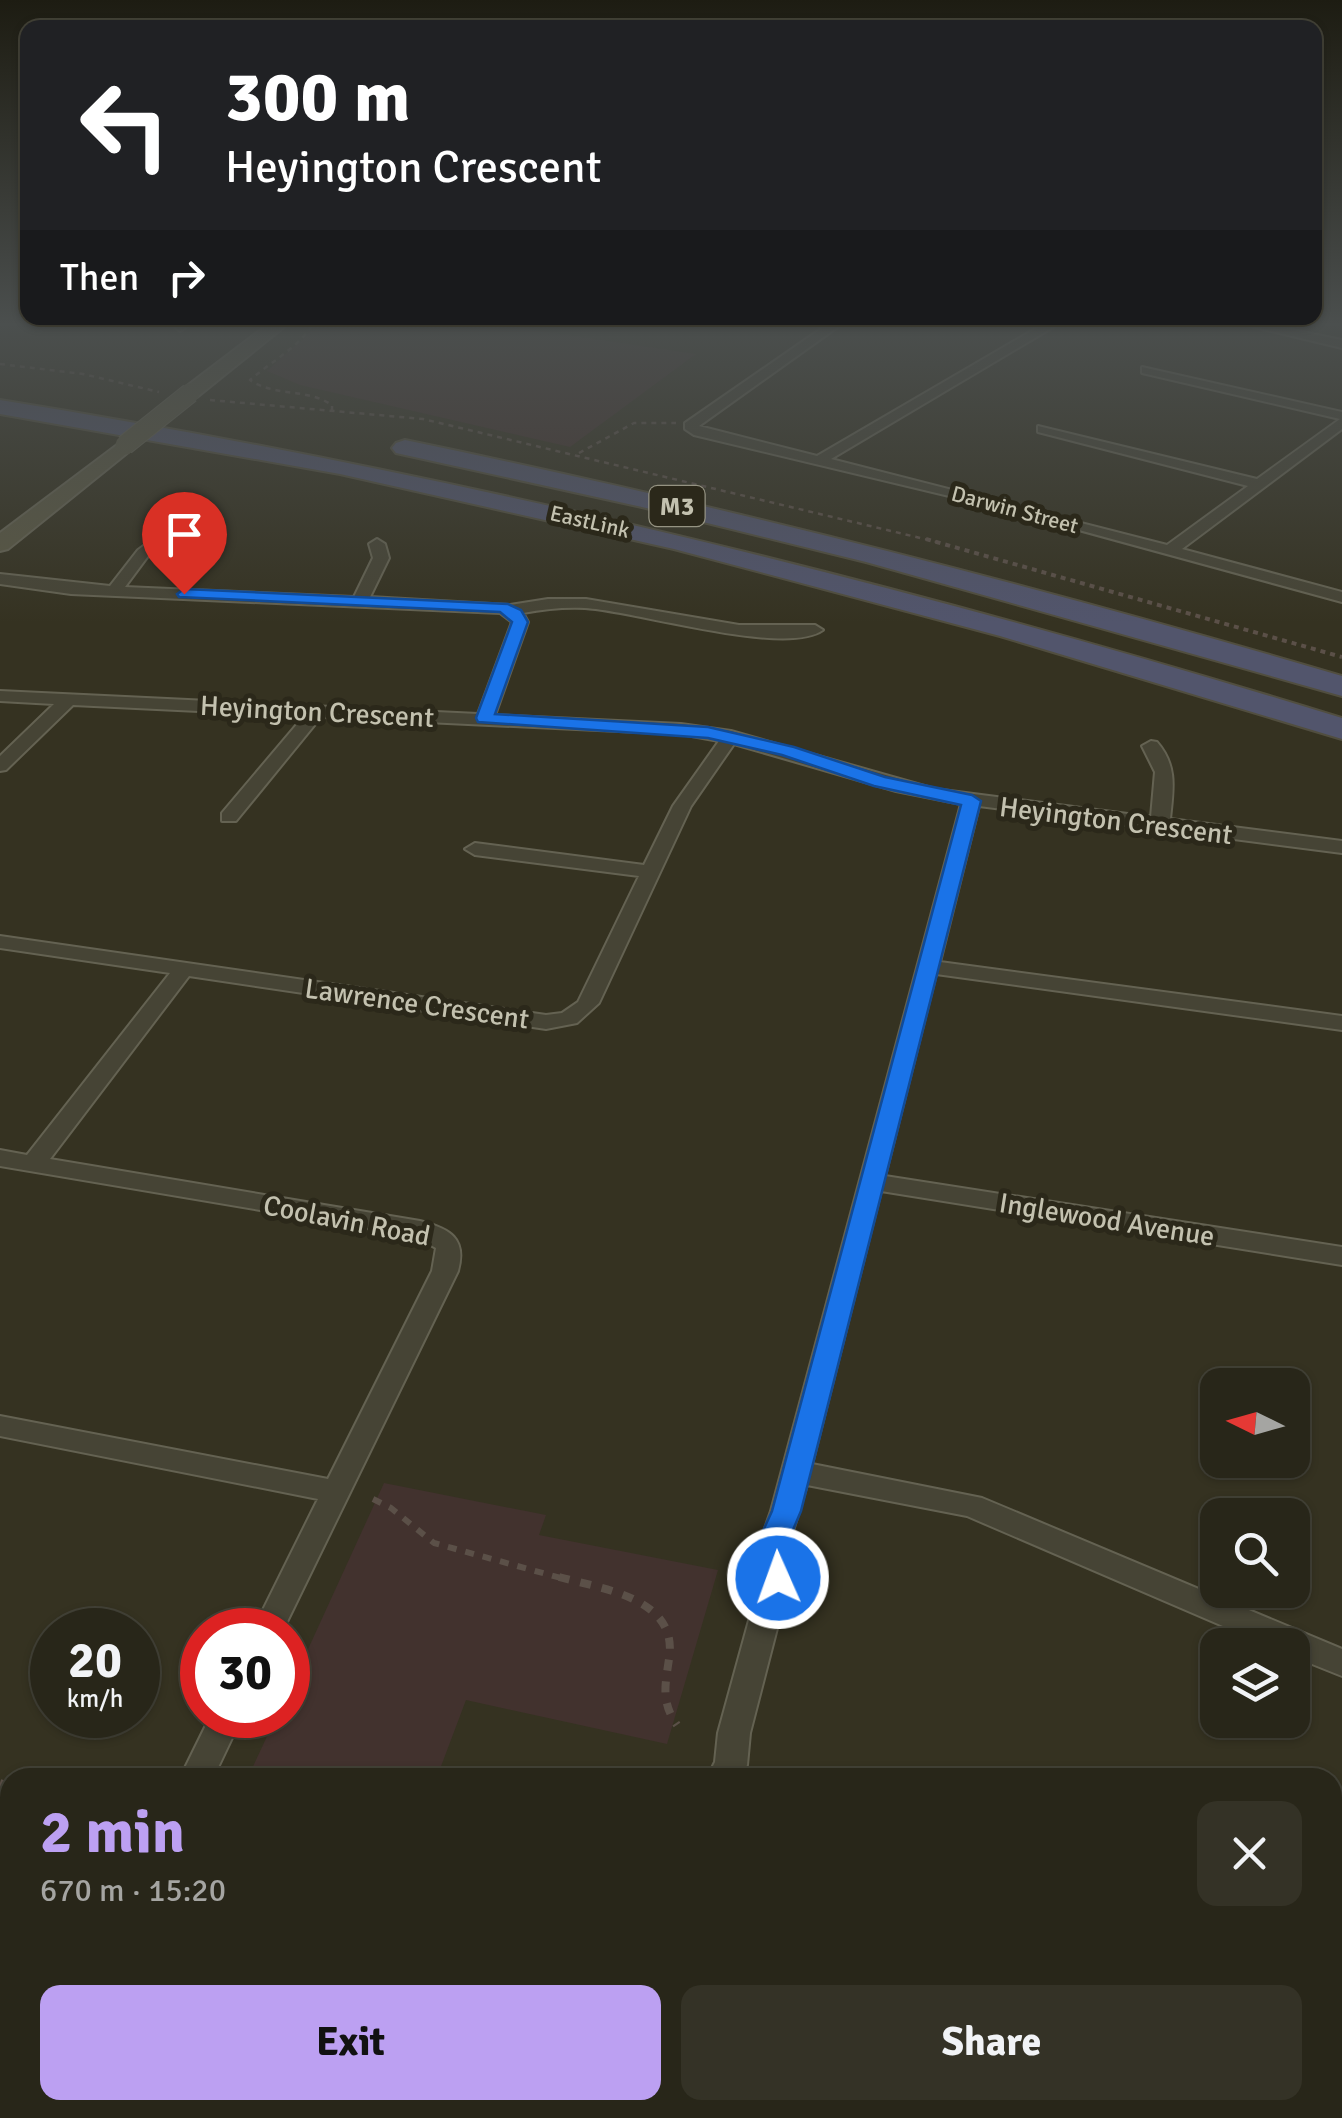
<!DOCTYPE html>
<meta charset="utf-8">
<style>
:root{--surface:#282619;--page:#343226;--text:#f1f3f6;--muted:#a5a5a2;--line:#444338;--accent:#bca0f2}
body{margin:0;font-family:Signika,sans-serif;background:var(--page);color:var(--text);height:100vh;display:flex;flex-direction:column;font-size:38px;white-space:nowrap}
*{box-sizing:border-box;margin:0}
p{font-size:32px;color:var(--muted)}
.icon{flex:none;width:55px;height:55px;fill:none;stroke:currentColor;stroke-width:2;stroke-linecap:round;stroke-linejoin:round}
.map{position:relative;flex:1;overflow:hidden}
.drawer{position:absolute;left:0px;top:1768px;width:1342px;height:352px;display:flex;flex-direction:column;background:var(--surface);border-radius:30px 30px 0 0;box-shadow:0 2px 8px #0004,0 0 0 2px var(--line)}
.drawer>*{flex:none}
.top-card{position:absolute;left:20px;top:20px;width:1302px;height:305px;border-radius:20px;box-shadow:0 2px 8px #0004,0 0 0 2px var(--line);background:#202124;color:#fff;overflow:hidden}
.needle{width:65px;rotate:275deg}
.fabs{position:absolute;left:1200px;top:1368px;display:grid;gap:20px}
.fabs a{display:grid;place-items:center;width:110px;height:110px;border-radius:20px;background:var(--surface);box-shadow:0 2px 8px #0004,0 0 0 2px var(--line);font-size:50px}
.speed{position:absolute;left:30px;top:1608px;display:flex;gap:20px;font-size:50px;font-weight:700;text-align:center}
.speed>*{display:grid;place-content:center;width:130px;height:130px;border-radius:50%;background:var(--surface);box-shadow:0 2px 8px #0004,0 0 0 2px var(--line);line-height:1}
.speed small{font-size:25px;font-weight:400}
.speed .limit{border:15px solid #d22;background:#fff;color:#111}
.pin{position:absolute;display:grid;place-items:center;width:85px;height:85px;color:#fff;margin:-102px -42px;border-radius:50% 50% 50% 0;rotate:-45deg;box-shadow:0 0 10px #0007}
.pin .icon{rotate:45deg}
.me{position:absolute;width:110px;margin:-55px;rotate:358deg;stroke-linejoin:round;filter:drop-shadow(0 0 8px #0008)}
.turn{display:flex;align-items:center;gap:35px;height:210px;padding:0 40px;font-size:45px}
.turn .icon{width:130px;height:130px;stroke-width:2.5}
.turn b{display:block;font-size:70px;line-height:85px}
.then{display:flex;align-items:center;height:95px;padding:0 40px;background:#0003;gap:20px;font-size:38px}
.round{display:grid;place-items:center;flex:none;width:105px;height:105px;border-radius:20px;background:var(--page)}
.head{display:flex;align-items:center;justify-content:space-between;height:170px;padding:0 40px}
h1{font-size:60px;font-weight:800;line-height:75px;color:var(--accent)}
.action{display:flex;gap:20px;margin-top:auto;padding:20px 40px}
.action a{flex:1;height:115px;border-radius:20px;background:var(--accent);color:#111;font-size:40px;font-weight:800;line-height:115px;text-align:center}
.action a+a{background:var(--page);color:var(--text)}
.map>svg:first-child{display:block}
</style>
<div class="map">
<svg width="1342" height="2118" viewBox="0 0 1342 2118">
<rect width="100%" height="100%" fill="#353221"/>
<!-- green -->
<path fill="#42322e" d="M317,326H506L696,354L570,447L300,385L267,371Z
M384,1483L546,1515L539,1535L718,1570L667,1744L466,1700L437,1777H248L277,1715H288V1693Z"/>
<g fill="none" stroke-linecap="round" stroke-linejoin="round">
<defs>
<path id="minor" d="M174,326H186V327L180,331Z
M825,326H839L699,426L817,456L1040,326H1055L831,459L1167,545L1248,486L1038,432V426L1257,479L1340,419L1142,373V367L1342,412V429L1182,549L1342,592V602L991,506L694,435L685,429V423Z
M1250,326H1274L1342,340V348Z
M196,507L203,511L201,514L148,556L125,587L354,597L373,558L369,544L377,539L385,544L389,558L370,597L510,605L548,599H586L739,625H815L823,630C786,657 636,611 585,608C564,607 544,609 523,613L528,622L495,715L681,724L731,731L935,789L1151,817L1155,772L1142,746L1151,741L1157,742C1178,766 1173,790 1170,819L1342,841V853L979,806L940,962L1342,1016V1030L936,974L885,1176L1342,1247V1265L881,1191L812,1464L982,1498L1342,1649V1676L1292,1656V1645H1267L967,1516L807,1485L786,1554L793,1587L781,1613L750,1733L747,1765L741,1778H707L715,1762L718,1733L751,1613L763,1587L756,1554L771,1511L961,804L896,791L734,744L691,806L599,1003L577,1023L546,1029L189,976L50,1159L420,1221C450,1229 467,1238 458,1271L283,1630H253L318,1499L0,1436V1416L328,1479L432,1271L436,1248L414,1236L0,1166V1150L27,1155L170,973L0,948V936L546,1015L562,1013L578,1002L639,876L475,855L465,849L475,843L644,865L673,806L719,741L681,734L321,717L236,821H222V813L304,716L73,705L6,770L0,771V756L54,704L0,701V691L478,714L512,622L500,613L71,594L0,584V574L110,586L138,550Z
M211,1715H243L213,1778H180Z
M0,1806L10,1809V1839L0,1836Z
M10,2101V2110H45L42,2118H2Z
M609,2110H647L645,2118H607Z
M1131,2110H1169L1167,2118H1129Z"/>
<path id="secondary" d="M266,326H285L197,397H183V389Z
M125,439L135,445L132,449L8,549L0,551V533Z"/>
<path id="motorway" d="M0,400C460,474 897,581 1342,718V739L1000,636L674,549L340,474L0,414Z
M405,440C721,505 1033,585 1342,676V696L866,562L642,507L396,453L392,448L396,443Z"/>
</defs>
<!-- minor casing -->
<use href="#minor" stroke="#646252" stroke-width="4"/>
<!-- secondary casing -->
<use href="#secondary" stroke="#646252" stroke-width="4"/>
<!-- motorway casing -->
<use href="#motorway" stroke="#514e3f" stroke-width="4"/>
<!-- path-far3 -->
<path stroke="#5b5048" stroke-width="2.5" stroke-dasharray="5 5" stroke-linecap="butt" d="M312,326C297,348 271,362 250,380C275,397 307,388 332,405V410
M0,364L83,374L159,392
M210,400L423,419L937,542
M579,453L634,423H676"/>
<!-- path-far2 -->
<path stroke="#5b5048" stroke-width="4" stroke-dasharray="5 5" stroke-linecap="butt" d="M926,539L1342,657"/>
<!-- path-far1 -->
<path stroke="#5b5048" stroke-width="6" stroke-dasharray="9 9" stroke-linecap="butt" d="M373,1499L391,1508L434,1543L568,1580"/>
<!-- path -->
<path stroke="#5b5048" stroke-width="8" stroke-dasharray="11 11" stroke-linecap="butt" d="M559,1577C603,1589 679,1598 669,1659C665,1686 661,1702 677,1725
M0,1783L10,1786
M0,1864L10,1867"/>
<!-- minor -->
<use href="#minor" fill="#464435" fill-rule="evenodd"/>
<!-- secondary -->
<use href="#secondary" fill="#595743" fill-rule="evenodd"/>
<!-- motorway -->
<use href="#motorway" fill="#52556c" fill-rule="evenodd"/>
<defs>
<path id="secondary-bridge" d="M125,445L190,393"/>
</defs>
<!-- secondary-bridge casing -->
<use href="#secondary-bridge" stroke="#646252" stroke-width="21" stroke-linecap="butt"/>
<!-- secondary-bridge -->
<use href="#secondary-bridge" stroke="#595743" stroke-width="19"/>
</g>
<!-- sky -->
<linearGradient id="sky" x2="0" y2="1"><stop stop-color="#1d1c12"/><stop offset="0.52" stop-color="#4b4f4e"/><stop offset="1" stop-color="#4b4f4e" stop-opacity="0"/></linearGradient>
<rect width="1342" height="623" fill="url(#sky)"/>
<!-- route -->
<path fill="#1a73e8" stroke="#114b97" stroke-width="2.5" d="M184,589L508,604L521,610L528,622L495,714L708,727L794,747L885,777L972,795L981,801L801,1511L787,1544L794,1578L789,1587L778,1590L768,1587L757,1544L772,1511L961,805L874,786L782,755L708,738L478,722L476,718L512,622L500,612L179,597L177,594Z"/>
<g text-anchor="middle" stroke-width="10" stroke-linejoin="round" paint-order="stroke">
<!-- far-street labels -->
<g font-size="22" fill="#c3c1af" stroke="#2b281a">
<text transform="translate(1015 509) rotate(15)" y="8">Darwin Street</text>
<text transform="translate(590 521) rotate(13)" y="8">EastLink</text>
</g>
<!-- shield labels -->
<rect fill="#2b281a" stroke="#959382" stroke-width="2.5" x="649.5" y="486" width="55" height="40" rx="8"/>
<g font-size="25" font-weight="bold" fill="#c3c1af">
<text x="677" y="515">M3</text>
</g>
<!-- street labels -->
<g font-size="28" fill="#c3c1af" stroke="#2b281a">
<text transform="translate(317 711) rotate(3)" y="10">Heyington Crescent</text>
<text transform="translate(1116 820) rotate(7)" y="10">Heyington Crescent</text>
<text transform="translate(417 1003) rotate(8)" y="10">Lawrence Crescent</text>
<text transform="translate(1107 1219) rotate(9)" y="10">Inglewood Avenue</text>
<text transform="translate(347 1220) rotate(11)" y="10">Coolavin Road</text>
</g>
</g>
</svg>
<div class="fabs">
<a><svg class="needle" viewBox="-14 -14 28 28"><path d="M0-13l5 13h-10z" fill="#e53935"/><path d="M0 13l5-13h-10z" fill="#a5a5a2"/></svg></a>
<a><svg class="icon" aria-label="search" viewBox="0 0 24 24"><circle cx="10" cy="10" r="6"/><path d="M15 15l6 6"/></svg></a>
<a><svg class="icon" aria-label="layers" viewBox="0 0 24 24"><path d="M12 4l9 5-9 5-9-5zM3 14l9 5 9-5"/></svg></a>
</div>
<div class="speed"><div>20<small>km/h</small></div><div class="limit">30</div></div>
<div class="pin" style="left:184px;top:594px;background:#d93025"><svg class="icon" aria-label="arrive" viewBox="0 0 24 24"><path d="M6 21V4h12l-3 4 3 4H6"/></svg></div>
<svg class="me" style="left:778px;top:1578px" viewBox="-20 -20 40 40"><circle r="17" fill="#1a73e8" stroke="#fff" stroke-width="3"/><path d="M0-11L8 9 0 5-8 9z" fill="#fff"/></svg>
<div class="top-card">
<div class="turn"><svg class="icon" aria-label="left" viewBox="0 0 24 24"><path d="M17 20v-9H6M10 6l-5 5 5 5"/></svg><div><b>300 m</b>Heyington Crescent</div></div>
<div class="then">Then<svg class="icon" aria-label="right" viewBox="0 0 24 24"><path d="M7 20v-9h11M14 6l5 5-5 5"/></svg></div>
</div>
<section class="drawer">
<div class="head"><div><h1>2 min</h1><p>670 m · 15:20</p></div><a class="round"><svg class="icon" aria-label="close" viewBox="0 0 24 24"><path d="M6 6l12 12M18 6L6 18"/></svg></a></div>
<div class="action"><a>Exit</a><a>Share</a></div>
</section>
</div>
